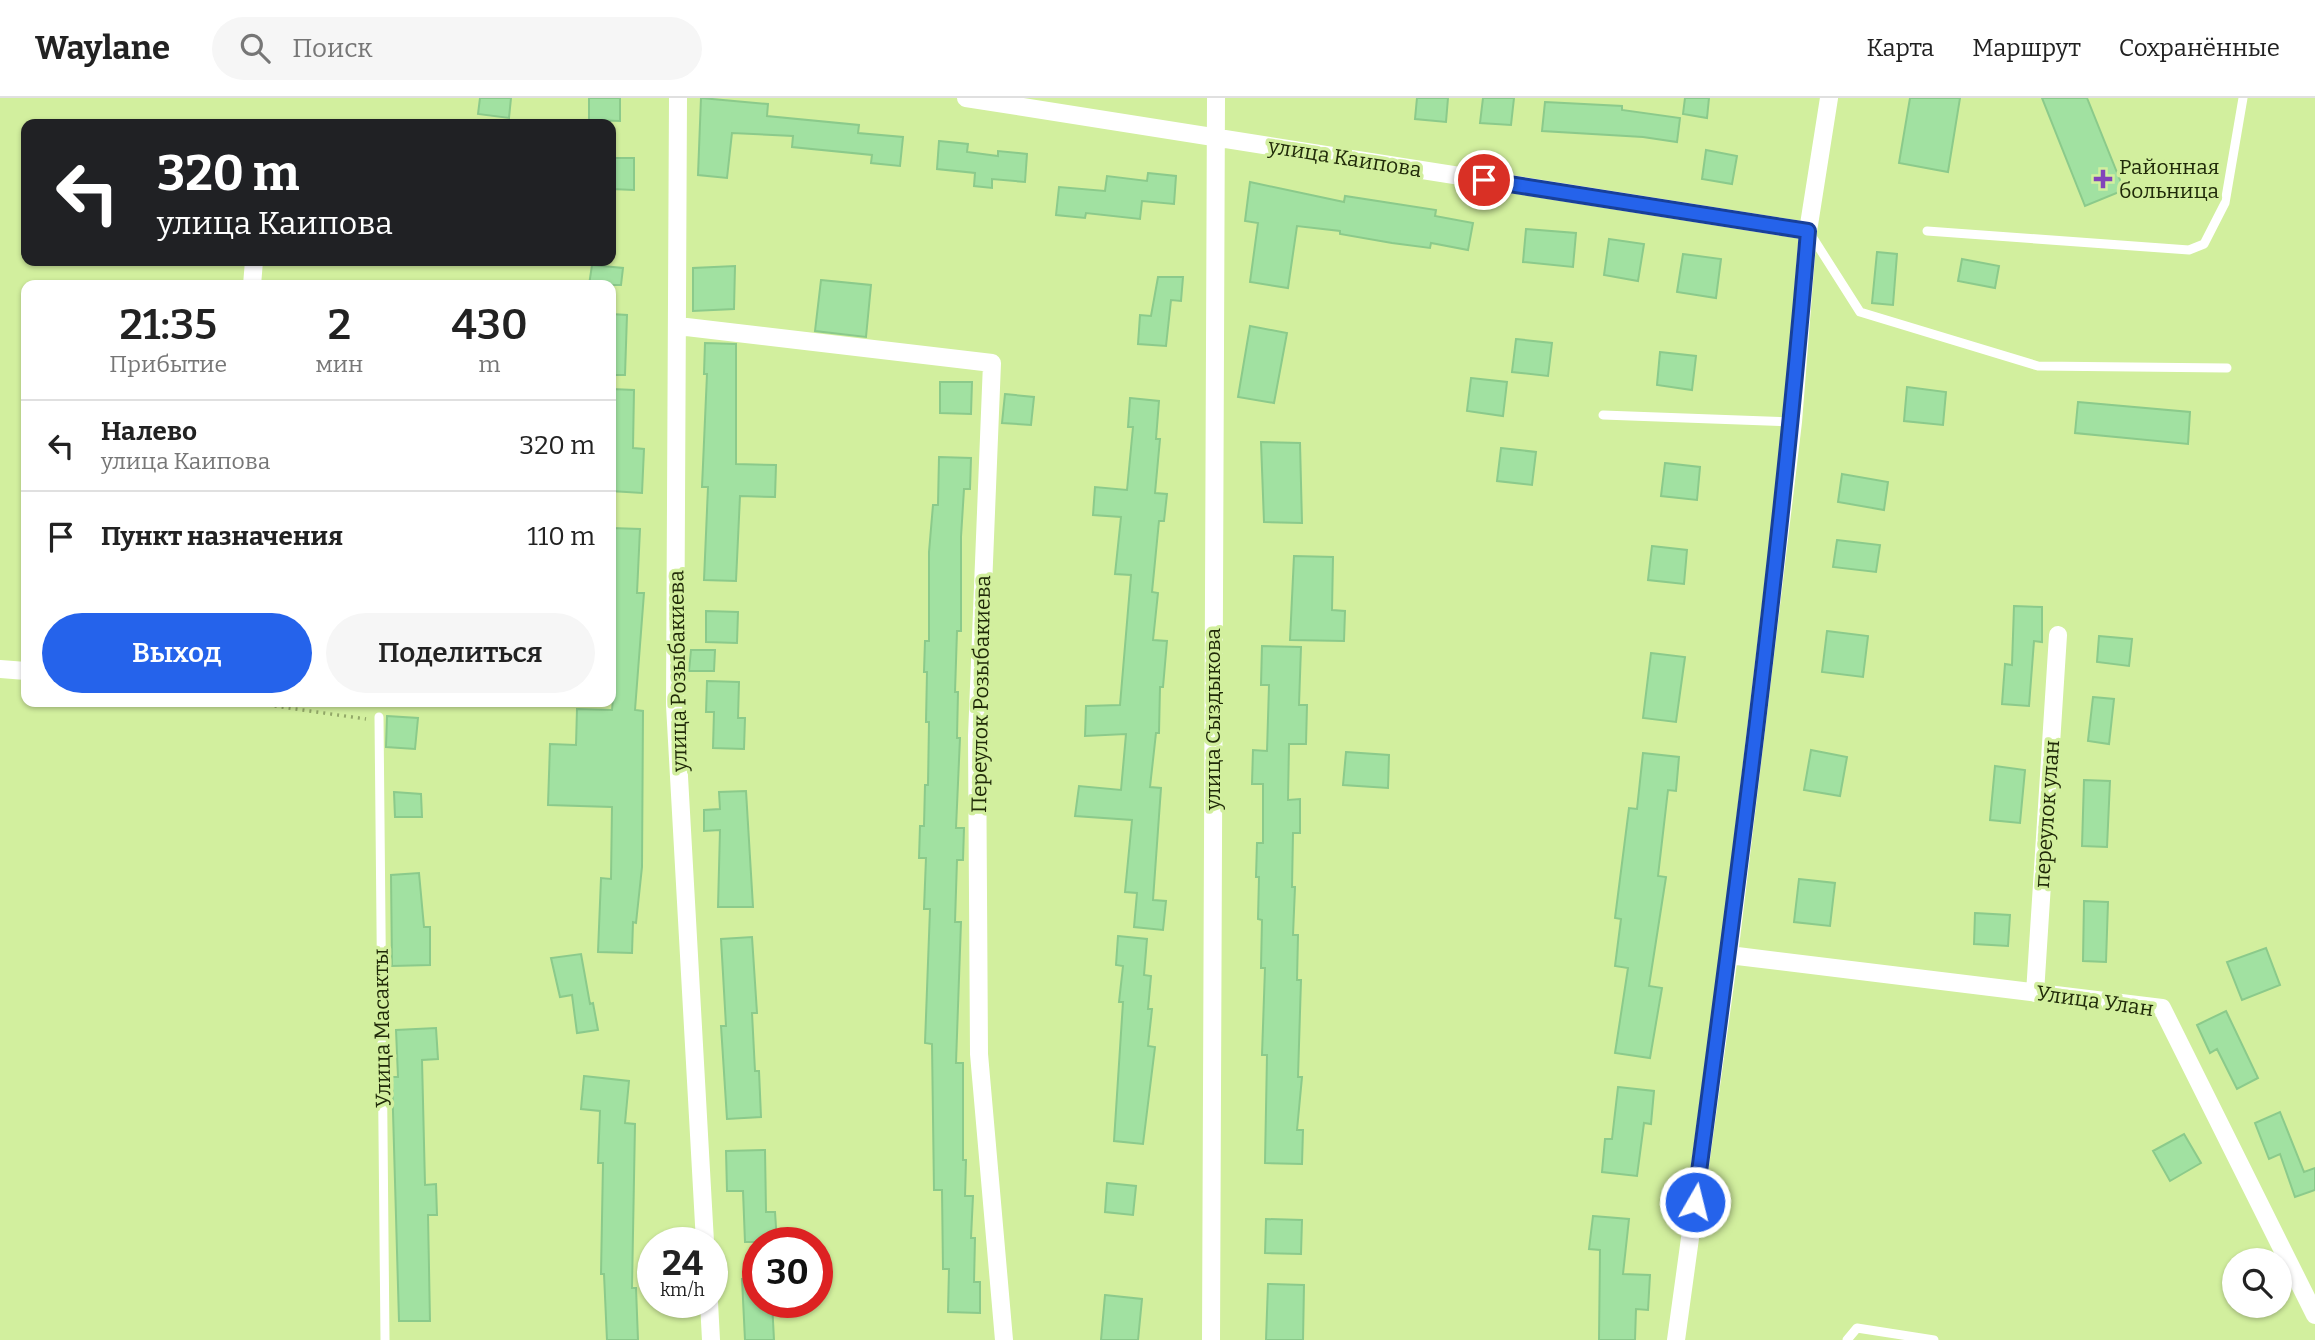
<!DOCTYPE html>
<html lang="ru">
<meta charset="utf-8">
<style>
:root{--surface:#fff;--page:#f6f6f6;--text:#222;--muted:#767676;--line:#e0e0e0;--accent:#2563eb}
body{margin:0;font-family:Bitter,serif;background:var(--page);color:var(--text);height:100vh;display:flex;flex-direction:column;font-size:26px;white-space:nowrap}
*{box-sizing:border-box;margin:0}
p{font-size:23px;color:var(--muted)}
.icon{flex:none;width:38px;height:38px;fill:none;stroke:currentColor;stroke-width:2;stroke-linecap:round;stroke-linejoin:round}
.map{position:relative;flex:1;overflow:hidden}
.drawer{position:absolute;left:21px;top:182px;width:595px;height:427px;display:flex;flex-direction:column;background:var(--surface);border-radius:14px;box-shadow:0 2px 5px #0004}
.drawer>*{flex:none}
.banner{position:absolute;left:21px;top:21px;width:595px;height:147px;border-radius:14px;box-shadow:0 2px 5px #0004;background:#202124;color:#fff;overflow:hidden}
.fabs{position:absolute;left:2222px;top:1150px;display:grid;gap:14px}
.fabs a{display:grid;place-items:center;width:70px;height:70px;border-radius:50%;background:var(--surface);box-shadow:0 2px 5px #0004;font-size:35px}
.speed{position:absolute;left:637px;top:1129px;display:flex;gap:14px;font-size:35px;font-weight:700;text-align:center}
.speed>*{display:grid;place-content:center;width:91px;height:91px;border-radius:50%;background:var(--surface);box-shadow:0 2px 5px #0004;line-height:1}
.speed small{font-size:18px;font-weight:400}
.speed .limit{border:10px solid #d22;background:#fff;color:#111}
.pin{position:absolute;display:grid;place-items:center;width:60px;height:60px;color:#fff;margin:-30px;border:4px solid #fff;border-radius:50%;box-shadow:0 2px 7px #0007}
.me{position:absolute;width:77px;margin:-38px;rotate:8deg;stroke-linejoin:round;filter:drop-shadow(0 0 5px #0008)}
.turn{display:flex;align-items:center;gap:24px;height:147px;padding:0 21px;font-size:32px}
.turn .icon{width:91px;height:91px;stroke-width:2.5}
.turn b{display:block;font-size:49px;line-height:60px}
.eta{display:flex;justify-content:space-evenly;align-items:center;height:119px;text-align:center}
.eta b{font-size:42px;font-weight:600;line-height:49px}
.button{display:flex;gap:14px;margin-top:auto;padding:14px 21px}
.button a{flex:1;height:80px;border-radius:42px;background:var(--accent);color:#fff;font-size:28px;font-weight:600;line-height:80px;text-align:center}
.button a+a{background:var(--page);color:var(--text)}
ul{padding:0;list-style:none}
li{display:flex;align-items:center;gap:21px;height:91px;padding:0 21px;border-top:2px solid var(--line)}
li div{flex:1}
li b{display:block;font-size:26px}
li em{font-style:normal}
header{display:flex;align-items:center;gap:42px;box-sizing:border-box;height:98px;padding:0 35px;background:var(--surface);border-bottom:2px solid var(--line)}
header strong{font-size:33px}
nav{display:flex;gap:38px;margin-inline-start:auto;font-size:24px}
.search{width:490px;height:63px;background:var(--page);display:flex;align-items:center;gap:18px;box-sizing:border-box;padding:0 24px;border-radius:38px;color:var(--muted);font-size:26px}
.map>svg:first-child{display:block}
</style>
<header>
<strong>Waylane</strong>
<div class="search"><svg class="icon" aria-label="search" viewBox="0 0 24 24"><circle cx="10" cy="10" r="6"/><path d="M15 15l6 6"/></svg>Поиск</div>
<nav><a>Карта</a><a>Маршрут</a><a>Сохранённые</a></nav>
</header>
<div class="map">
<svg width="2315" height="1242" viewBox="0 0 2315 1242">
<rect width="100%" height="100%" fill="#d2ef9e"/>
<!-- building -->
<path fill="#a1e1a1" stroke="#8bca8b" stroke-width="2" d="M480,0H511L509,20L478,16Z
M589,0H620V23L589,22Z
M701,0L768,6L767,18L859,27L858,35L903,39L900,68L871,65L872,57L792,49L793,38L732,35L727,80L698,77Z
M1417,0H1448L1446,24L1415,21Z
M1483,0H1514L1511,27L1480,25Z
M1685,0H1709L1707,20L1683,16Z
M1910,0H1960L1948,74L1899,65Z
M2042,0H2087L2124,92L2085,108Z
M1545,4L1622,8V12L1680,20L1677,44L1643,39L1542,33Z
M939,43L968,46L967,54L998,58V53L1027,56L1025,84L992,81V90L974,88L975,75L937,71Z
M1706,52L1737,58L1732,86L1702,81Z
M611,60H634V92L611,91Z
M1148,75L1176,78L1174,106L1142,103L1140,121L1086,115L1085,120L1056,117L1059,89L1105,93L1107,78L1147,83Z
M1250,84L1344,104L1345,98L1436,112L1435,118L1473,125L1468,152L1431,145L1430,150L1392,145L1340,136V133L1297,128L1288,190L1250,184L1258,125L1245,123Z
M1526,131L1576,135L1573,169L1523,164Z
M1609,141L1644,146L1638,183L1604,177Z
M1877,154L1897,156L1893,207L1872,205Z
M1683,156L1721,161L1716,200L1677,194Z
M1962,161L1999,168L1995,190L1958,183Z
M592,167L623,170L621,187H589Z
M735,168L734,211L693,213V170Z
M1158,179H1183L1181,203L1171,202L1166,248L1138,246L1140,217L1151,218Z
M821,182L871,187L866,239L815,233Z
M611,216L627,217L625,277H611Z
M1250,228L1287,235L1274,305L1238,299Z
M1516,241L1552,245L1548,278L1512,274Z
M705,245L736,246V366L776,367L775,399L740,398L736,483L704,482L708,389H702L707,276H704Z
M1660,254L1696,258L1692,292L1657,287Z
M1471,280L1507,284L1503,318L1467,313Z
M940,284H972L971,316L940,315Z
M1907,289L1946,294L1943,327L1904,323Z
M611,291L634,292L633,350L644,351L642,395L611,393Z
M1005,296L1034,299L1031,327L1002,325Z
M1130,300L1159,303L1156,341H1160L1155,395L1167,396L1164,423H1159L1152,494L1158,495L1153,542L1167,543L1163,589H1160L1159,635H1156L1150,689L1161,690L1153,802L1166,803L1163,832L1134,829L1137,795L1125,794L1132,722L1075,718L1079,688L1121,692L1126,636L1085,638L1086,608L1120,607L1131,477L1115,476L1121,419L1093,417L1095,389L1127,392L1133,329H1128Z
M2078,304L2190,314L2188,346L2075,335Z
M1261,344L1300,345L1302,425L1264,424Z
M1501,350L1536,354L1532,387L1497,383Z
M939,359L971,360L970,391H964L961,439V533H957L955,594H958L957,640H960L956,730H964L963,762H957L955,824H961L956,965H963V1062H966L965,1098H973L971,1140H975L974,1184H980V1215L948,1214L949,1171H943L942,1092H934L932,946L925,945L930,811H924L926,760H919L920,728H924L925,687H928L929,624H926L927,574H924L925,543H929V454L933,407H938Z
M1665,365L1700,369L1697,402L1661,398Z
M1842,376L1888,384L1884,412L1838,404Z
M611,430L640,431L637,495H644L635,612L643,613L642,769L636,825L633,824L632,855L598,854L601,780L611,781L612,709L548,707L550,646L576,647L577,611L612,612L615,578H611Z
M1837,442L1880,447L1876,474L1833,469Z
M1652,448L1687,452L1684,486L1648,482Z
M1294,458L1333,459L1332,512L1345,513L1344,543L1290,542Z
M2014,508L2042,509V544L2034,543L2029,608L2002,606L2005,566L2012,567Z
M706,513L738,514L737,545L706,544Z
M1827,533L1868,538L1863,579L1822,574Z
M2099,538L2132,541L2129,568L2097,564Z
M1262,548L1301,549L1299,607H1307L1306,646H1289L1288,702L1300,701V735H1293L1292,789H1295L1293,837H1298L1297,882H1301L1298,979H1302L1297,1032H1303L1302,1066L1265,1065L1267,957H1262L1265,870H1261L1262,822L1258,821L1259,779H1256L1257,745H1263V686H1252L1253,652L1267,653L1269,587H1261Z
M691,552H715L714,573H689Z
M1651,555L1685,559L1676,624L1643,620Z
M707,583L739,584L738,620H745L744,651L713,650L714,614H706Z
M2093,599L2114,601L2109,646L2088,643Z
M387,618L418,620L415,651L386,649Z
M1811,652L1847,659L1840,698L1804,692Z
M1346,654L1389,657L1388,690L1343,687Z
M1643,655L1679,659L1676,693L1668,692L1658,778L1666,779L1649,888L1662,890L1650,960L1615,955L1628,870L1615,868L1621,821L1615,820L1629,710L1637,711Z
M1995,668L2025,672L2020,725L1990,722Z
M2084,682L2110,683L2107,749L2082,748Z
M746,693L753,809H718L720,732L704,733V712L720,711L719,694Z
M394,694L421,696L422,719H395Z
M419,775L424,829H430V867L392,868L391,777Z
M1799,781L1835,785L1830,828L1794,824Z
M2084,803L2108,804L2106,864L2083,863Z
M1975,815L2010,817L2008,848L1974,846Z
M1118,838L1147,841L1144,877L1151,878L1148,911H1152L1148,948L1155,949L1143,1046L1114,1043L1123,904H1119L1123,868L1116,867Z
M752,839L757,915H752L755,973H759L761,1019L727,1021L721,928H726L721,841Z
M2266,850L2280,887L2242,902L2227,864Z
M581,856L590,906L593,905L598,932L577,935L572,897L560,899L551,860Z
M2226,913L2258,980L2237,991L2217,951L2210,955L2197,927Z
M436,930L438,961L422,962L425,1087L436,1086L437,1117H428L430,1223H399L392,979H398L396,932Z
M584,978L629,983L625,1025L635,1026L632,1190H636L638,1242H607L604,1176H601L603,1065H598L600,1013L581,1011Z
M1618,989L1654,993L1651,1026L1644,1025L1637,1078L1602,1074L1605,1041H1612Z
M2280,1014L2304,1074L2315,1070V1092L2295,1099L2280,1056L2269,1061L2255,1025Z
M2184,1036L2201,1065L2170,1083L2153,1053Z
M765,1052L766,1114H775L777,1144H745L743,1093H727L726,1053Z
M1107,1085L1136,1088L1133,1117L1105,1114Z
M1593,1118L1629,1121L1623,1176L1650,1177L1648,1212L1636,1211L1635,1242H1599L1600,1152L1589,1151Z
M1266,1121L1302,1122L1301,1156L1265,1155Z
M758,1180V1204H772L774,1242H745L742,1181Z
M1268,1186L1304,1187L1303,1242H1266Z
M1105,1197L1142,1201L1138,1242H1101Z"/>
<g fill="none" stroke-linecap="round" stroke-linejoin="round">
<!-- path -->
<path stroke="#93a969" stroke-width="3.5" stroke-dasharray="2 5" stroke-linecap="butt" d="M247,604L366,621"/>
<!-- service -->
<path stroke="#fff" stroke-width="9" d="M1927,133L2189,152L2204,146L2225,105L2243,0
M1811,137L1860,214L2038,268L2227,270
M1603,317L1793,324
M379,619L385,1242
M1847,1242L1857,1230L1934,1242"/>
<!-- minor -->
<path stroke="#fff" stroke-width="18" d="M678,0L675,607L705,1144
M966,0L1808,133
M252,187L254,163
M678,228L992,265L977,638L979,956L1004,1242
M0,571L26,573
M1729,857L2162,910L2315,1217
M2035,895L2058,537
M709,1204L711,1242
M1211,1242L1216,0
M1676,1242L1729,857L1793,324L1808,133L1829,0"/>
</g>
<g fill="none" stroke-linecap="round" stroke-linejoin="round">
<defs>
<path id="route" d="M1484,82L1808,133C1781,458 1738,781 1695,1104"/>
</defs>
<!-- route casing -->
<use href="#route" stroke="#184099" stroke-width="18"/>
<!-- route -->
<use href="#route" stroke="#2563eb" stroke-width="12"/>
</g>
<!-- markers -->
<path fill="#8144ba" stroke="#d2ef9e" stroke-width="2.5" d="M2099.5 70.5h7v7h7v7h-7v7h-7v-7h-7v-7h7z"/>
<g text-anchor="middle" stroke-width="7" stroke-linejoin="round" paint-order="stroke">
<!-- street labels -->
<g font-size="21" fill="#202a09" stroke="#d2ef9e">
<text transform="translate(1345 60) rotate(9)" y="7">улица Каипова</text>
<text transform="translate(678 573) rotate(-91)" y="7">улица Розыбакиева</text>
<text transform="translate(981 596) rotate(-89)" y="7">Переулок Розыбакиева</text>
<text transform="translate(1213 621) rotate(-90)" y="7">улица Сыздыкова</text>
<text transform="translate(2047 716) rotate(-86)" y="7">переулок улан</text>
<text transform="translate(2095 903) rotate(8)" y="7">Улица Улан</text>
<text transform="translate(382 930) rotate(-91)" y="7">Улица Масакты</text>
</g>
<!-- poi labels -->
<g font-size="21" fill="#202a09" stroke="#d2ef9e" text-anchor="start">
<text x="2119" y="76">Районная<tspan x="2119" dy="24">больница</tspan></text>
</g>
</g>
</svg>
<div class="fabs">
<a><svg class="icon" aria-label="search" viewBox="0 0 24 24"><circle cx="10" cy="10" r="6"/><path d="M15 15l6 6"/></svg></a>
</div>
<div class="speed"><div>24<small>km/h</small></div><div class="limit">30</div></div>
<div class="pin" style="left:1484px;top:82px;background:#d93025"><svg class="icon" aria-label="arrive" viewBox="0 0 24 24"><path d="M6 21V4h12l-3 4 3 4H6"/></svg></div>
<svg class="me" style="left:1695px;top:1104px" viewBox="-20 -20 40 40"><circle r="17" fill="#2563eb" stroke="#fff" stroke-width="3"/><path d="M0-11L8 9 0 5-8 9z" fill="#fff"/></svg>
<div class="banner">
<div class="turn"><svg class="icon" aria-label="left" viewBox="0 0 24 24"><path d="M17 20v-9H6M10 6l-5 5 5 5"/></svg><div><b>320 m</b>улица Каипова</div></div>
</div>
<section class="drawer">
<div class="eta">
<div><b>21:35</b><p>Прибытие</p></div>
<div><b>2</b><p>мин</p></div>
<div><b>430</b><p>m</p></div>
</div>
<ul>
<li><svg class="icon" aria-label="left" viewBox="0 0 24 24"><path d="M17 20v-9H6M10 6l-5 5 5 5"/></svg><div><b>Налево</b><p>улица Каипова</p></div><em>320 m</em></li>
<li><svg class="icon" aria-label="arrive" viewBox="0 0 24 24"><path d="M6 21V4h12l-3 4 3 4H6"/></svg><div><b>Пункт назначения</b></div><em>110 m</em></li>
</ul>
<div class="button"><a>Выход</a><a>Поделиться</a></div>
</section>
</div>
